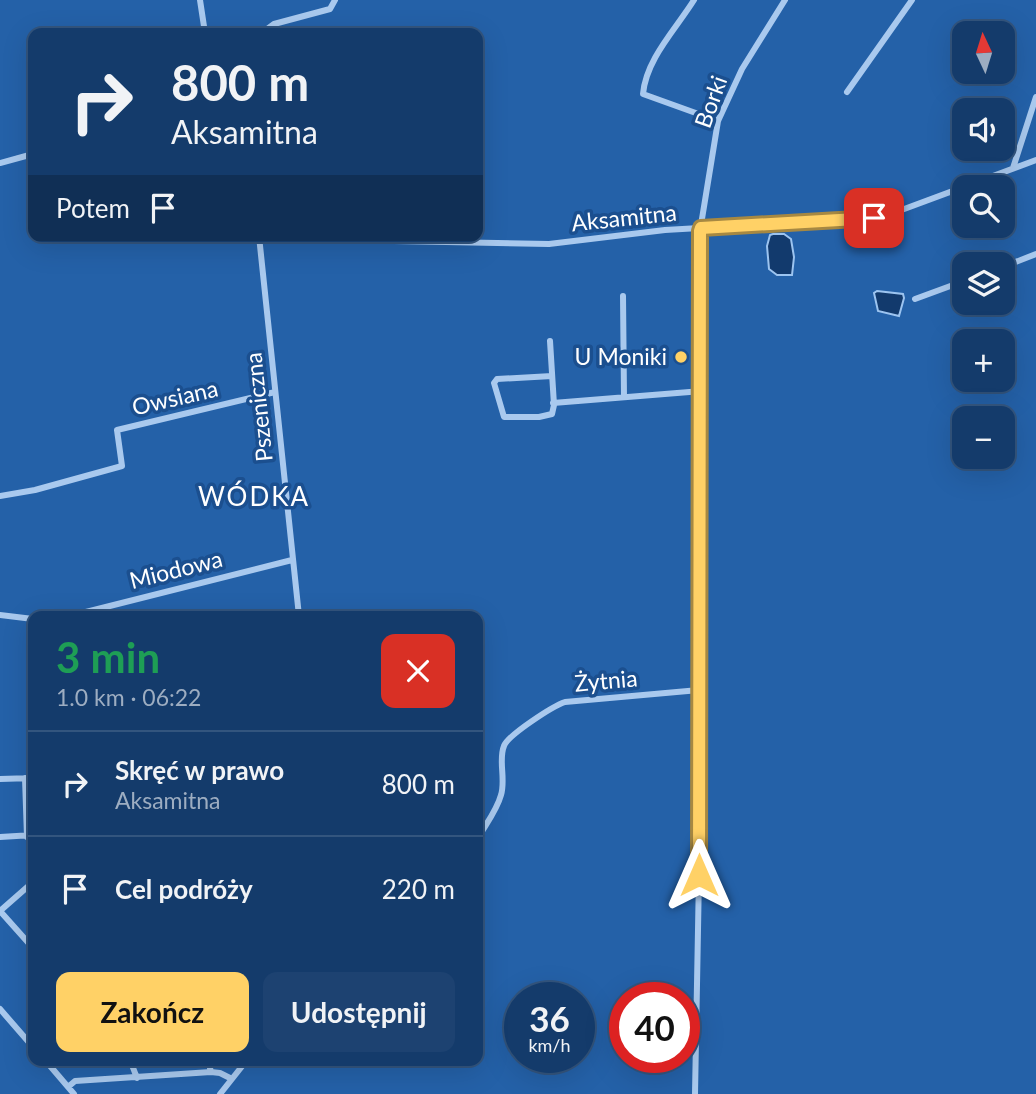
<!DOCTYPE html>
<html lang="pl">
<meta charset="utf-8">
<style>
:root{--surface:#143b6b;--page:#1d4271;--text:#f1f3f6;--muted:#9dadc1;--line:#33557e;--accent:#ffd166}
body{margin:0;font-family:Lato,sans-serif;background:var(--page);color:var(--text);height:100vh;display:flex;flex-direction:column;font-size:26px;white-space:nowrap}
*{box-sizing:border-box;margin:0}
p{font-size:23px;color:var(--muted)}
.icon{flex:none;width:38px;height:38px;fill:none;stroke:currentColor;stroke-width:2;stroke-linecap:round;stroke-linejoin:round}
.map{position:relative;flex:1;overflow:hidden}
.drawer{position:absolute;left:28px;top:611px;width:455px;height:455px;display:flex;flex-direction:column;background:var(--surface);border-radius:14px;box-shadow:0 7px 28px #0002,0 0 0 2px var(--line)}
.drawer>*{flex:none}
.top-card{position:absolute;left:28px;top:28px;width:455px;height:214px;border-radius:14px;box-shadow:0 7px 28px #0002,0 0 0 2px var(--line);background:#143b6b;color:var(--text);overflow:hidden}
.needle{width:46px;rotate:356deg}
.buttons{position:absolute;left:952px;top:21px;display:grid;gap:14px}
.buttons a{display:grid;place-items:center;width:63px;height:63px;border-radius:14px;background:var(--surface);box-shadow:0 7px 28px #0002,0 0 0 2px var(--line);font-size:35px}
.speed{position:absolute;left:504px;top:982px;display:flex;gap:14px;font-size:35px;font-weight:700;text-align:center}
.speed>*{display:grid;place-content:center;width:91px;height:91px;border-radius:50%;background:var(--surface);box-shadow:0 7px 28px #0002,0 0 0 2px var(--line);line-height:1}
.speed small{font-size:18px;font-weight:400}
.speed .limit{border:10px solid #d22;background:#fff;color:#111}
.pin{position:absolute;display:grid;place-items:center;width:60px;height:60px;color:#fff;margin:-30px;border-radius:14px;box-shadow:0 4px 10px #0006}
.me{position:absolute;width:77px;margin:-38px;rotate:0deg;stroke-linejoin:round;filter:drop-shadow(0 0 5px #0008)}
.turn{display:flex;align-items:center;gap:24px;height:147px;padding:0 28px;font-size:32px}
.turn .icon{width:91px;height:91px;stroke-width:2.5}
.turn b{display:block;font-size:49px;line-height:60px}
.then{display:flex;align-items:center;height:66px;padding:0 28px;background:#0003;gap:14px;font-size:26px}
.round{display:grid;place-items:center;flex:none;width:74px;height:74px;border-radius:14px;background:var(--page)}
.head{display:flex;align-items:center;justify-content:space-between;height:119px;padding:0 28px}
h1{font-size:42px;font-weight:700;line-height:52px;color:#1e9e55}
.button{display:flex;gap:14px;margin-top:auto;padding:14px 28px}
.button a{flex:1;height:80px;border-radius:14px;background:var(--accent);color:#111;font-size:28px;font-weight:700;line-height:80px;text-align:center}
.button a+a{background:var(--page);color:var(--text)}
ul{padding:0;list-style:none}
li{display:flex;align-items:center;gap:21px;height:105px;padding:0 28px;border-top:2px solid var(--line)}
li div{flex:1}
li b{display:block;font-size:26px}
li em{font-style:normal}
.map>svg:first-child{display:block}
</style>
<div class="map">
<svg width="1036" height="1094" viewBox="0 0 1036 1094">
<rect width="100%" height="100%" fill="#1b4f8f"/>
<!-- green -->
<path fill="#2461a8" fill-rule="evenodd" d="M0,0H1036V1094H0ZM33,33H478V236H33ZM964,33H1003V72H964ZM964,110H1003V149H964ZM964,187H1003V226H964ZM964,264H1003V303H964ZM964,341H1003V380H964ZM964,418H1003V457H964ZM33,616H478V1060H33ZM520,998H579V1057H520ZM625,998H684V1057H625Z"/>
<!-- water -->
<path fill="#123a6d" stroke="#9cc4f0" stroke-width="2" d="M773,234H784L791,239L794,257L792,275H777L769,269L767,246L770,235Z
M877,291L903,294L904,298L899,316L878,311L874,293Z"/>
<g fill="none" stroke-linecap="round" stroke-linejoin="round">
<!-- minor -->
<path stroke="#a9c9ee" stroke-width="6" d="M200,0L205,33
M694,0C676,29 646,59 643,94L718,121
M262,33L274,24L330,9L335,0
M847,92L912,0
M0,163L33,154
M1013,168L1036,97
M259,236L299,616
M374,236L394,241L549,244L665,230L874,218L888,215L1036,160
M1003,267L1036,254
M623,296L624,397
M915,299L964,281
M550,341L554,405L552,414L539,417H504L494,383L497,379L552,376
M553,403L702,391
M0,496L35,490L122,466L117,430L275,392
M0,615L33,619
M70,616L292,560
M25,778L27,837
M0,779L33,778
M0,837L33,835
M478,838C486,824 497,810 501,795C506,779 498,760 504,746C508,735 553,706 565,702L699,690
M0,911L33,948
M0,911L33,882
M0,1009L33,1047
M45,1060L74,1094
M130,1060L137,1078
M208,1060L211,1072L220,1073L232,1079
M68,1087L75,1081L211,1072
M220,1094L247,1060
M695,1094L699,875L700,231L718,121L742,69L785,0"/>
</g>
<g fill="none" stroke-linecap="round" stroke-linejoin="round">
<defs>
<path id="route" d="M699,875L700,231L701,228L874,218"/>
</defs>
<!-- route casing -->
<use href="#route" stroke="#a68842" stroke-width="18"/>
<!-- route -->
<use href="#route" stroke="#ffd166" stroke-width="12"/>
</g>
<!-- markers -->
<circle fill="#ffd166" stroke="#1b4f8f" stroke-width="2.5" cx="681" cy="357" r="7"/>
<g text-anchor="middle" stroke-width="7" stroke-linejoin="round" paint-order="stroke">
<!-- street labels -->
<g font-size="23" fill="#fff" stroke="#1b4f8f">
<text transform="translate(711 102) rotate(-70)" y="8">Borki</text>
<text transform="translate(624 218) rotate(-6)" y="8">Aksamitna</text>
<text transform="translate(175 398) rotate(-13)" y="8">Owsiana</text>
<text transform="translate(259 407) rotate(-96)" y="8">Pszeniczna</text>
<text transform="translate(176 570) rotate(-14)" y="8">Miodowa</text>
<text transform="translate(606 681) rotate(-5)" y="8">Żytnia</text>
</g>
<!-- poi labels -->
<g font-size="23" fill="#fff" stroke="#1b4f8f" text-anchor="end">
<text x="667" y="365">U Moniki</text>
</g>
<!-- quarter labels -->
<g font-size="26" letter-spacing="2" fill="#fff" stroke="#1b4f8f">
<text x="254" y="506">WÓDKA</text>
</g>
</g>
</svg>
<div class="buttons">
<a><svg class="needle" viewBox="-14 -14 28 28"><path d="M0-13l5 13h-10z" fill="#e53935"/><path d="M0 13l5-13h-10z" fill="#9dadc1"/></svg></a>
<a><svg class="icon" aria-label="sound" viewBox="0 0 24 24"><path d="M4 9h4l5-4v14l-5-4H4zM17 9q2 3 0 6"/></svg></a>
<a><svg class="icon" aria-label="search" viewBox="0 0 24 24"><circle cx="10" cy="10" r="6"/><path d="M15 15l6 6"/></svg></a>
<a><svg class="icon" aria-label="layers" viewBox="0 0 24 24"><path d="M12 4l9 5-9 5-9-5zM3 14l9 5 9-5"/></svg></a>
<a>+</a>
<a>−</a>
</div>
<div class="speed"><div>36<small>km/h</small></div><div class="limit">40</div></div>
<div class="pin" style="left:874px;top:218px;background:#d93025"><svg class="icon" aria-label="arrive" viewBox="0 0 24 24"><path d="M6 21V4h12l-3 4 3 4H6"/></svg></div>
<svg class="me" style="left:699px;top:875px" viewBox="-20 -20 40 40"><path d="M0-17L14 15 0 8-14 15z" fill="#ffd166" stroke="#fff" stroke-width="4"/></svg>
<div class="top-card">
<div class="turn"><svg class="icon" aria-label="right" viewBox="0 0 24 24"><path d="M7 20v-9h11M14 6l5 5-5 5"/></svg><div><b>800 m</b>Aksamitna</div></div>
<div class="then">Potem<svg class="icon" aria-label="arrive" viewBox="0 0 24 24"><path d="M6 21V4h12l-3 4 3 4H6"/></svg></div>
</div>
<section class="drawer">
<div class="head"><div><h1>3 min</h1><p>1.0 km · 06:22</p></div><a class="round" style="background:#d93025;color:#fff"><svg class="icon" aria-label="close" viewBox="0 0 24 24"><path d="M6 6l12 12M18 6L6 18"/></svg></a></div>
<ul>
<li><svg class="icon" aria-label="right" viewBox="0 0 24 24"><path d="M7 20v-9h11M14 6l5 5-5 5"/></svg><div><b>Skręć w prawo</b><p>Aksamitna</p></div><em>800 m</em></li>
<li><svg class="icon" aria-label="arrive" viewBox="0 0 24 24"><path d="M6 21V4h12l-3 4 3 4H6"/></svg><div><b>Cel podróży</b></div><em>220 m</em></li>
</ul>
<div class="button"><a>Zakończ</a><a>Udostępnij</a></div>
</section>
</div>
